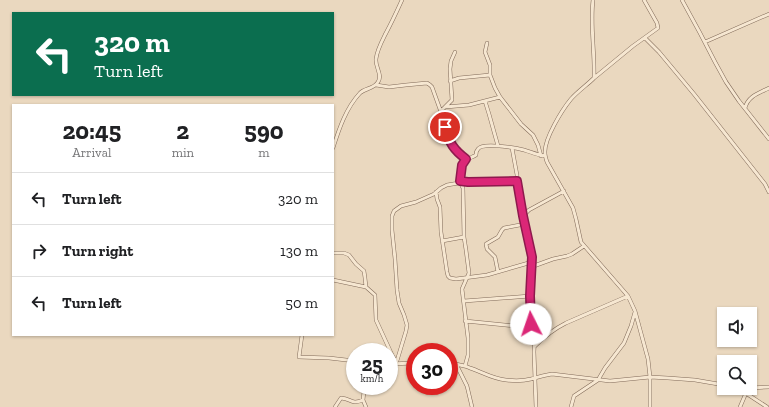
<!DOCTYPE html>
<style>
:root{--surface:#fff;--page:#f6f6f6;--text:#202124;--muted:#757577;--line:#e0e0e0}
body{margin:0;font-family:"Zilla Slab",serif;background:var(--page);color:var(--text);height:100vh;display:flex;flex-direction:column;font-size:15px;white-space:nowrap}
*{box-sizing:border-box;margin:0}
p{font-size:13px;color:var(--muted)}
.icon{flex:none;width:22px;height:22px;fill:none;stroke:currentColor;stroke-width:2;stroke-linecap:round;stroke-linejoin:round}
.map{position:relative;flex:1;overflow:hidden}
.side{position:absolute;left:12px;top:104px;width:322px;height:232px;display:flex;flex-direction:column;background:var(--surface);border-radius:0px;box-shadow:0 1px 3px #0004}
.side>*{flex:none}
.hud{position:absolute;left:12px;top:12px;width:322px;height:84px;border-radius:0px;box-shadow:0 1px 3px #0004;background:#0b6e4f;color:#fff;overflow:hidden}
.fabs{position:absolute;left:717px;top:307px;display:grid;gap:8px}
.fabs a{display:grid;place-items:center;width:40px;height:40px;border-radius:0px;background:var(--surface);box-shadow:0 1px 3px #0004;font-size:20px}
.speed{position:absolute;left:346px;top:343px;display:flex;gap:8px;font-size:20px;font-weight:700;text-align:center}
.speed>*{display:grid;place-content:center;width:52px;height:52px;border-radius:50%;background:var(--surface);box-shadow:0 1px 3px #0004;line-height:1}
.speed small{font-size:10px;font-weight:400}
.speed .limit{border:6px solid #d22;background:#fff;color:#111}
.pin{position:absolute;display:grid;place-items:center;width:34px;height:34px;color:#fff;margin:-17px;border:2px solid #fff;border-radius:50%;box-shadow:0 1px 4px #0007}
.me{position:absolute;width:44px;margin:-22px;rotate:356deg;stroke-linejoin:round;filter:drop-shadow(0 0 3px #0008)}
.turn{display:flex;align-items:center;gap:14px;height:84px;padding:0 16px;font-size:18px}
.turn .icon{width:52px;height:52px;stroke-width:2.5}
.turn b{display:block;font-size:28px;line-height:34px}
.eta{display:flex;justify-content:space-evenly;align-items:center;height:68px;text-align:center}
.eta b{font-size:24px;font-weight:800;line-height:28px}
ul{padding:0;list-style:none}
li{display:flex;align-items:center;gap:12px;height:52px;padding:0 16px;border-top:1px solid var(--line)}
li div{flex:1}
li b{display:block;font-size:15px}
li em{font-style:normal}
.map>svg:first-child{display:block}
</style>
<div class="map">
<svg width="769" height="407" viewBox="0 0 769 407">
<rect width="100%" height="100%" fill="#ead8bf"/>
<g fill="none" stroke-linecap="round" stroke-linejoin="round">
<defs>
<path id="street" d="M593,0C590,26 595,52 594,78C587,85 578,91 571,99C562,110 544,139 545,153C545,156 546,159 547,162L573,208L576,219L581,242L628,296L635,311L648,359L650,377V407
M682,0L700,33L715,62L726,82L739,101L769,139
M645,38L659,52L694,94L765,184L769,192
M705,42L769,14
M487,43L485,52L490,65V75L495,88L500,97L521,124L533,135L538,145L541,156
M455,52L451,61L450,69L452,100L442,110L441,114C447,135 448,145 466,159
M594,78L633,46L658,28L657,23L644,0
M450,81L459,78L490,75
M376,85L389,87L406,85L427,83L430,85L432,87L441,112
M485,101L489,114L498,146
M445,107L469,105L500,97
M745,108C748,96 759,93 769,88
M333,148C339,129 346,108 360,93C365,88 374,89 378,82C383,75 375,67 376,59C377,50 382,41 386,33C392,22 397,11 402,0
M512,148L517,175V187L532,257L530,296L531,321L535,331L534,352L536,407
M460,181L468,182L517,181
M460,182L463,188L464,237L466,250L469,273L462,289L468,338V355L465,366
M436,192L437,199L440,207L441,232L447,272L448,276L450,278L456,279L487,275L532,262
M523,216L529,210L564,191
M442,241L464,237
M333,253H344L349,255L356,264L364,271L365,278L366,287
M531,267L553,259L567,256L572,254L584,246
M498,272L495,257L487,249L486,244L498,237L502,230L504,228L525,224
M333,280L366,287L375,295L376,320L393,357L396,361
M464,301L530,296
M465,321L526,327L533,326
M302,335L299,357L329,358L355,361
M535,346C544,337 554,329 566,323L628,296
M449,363C456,364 464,365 470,368C482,372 493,379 506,380C514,381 523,381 531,379C538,377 545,375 552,374L610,381L650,377L668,378L695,380L724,385
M389,364L415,363
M396,364L406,331L407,325L404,315L399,303L397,290L395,259L392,230V216L394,211L401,206L416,202L434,194L441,188L447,185L459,183L460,182C460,175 460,164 466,160C469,158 473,157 476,155C476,153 476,151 478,149C482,142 516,148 524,150C531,152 537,155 545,156
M456,364L467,386L472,407
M363,386L364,391L363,400L366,407
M738,388L767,407
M750,388L769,387
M335,407L341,398C352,399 351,405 363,400
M571,407L574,396L598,380L605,368L624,343L631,326L635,312
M740,407L746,393"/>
</defs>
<!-- street casing -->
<use href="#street" stroke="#816a59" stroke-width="4"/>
<!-- street -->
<use href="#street" stroke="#f6e7d1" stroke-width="3"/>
</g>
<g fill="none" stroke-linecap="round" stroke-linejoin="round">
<defs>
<path id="route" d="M445,127C449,143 454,150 466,159L462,165L460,181L468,182L517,181L523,216L532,257L530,296L531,324"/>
</defs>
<!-- route casing -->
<use href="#route" stroke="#8e194d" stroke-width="10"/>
<!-- route -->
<use href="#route" stroke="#db2777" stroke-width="7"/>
</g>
</svg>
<div class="fabs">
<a><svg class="icon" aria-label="sound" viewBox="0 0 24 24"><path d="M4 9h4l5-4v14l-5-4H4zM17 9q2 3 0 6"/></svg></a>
<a><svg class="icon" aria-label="search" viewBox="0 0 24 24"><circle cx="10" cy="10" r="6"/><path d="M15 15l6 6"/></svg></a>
</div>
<div class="speed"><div>25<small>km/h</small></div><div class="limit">30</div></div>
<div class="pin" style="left:445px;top:127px;background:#d93025"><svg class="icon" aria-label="arrive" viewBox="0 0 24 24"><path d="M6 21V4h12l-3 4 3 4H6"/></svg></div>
<svg class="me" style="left:531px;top:324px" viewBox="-20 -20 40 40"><circle r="19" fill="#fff"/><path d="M0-13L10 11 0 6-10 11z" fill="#db2777"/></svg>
<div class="hud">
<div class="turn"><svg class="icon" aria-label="left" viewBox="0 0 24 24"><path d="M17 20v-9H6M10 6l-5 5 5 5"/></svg><div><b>320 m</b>Turn left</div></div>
</div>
<section class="side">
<div class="eta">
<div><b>20:45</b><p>Arrival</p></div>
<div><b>2</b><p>min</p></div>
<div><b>590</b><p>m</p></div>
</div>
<ul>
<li><svg class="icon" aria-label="left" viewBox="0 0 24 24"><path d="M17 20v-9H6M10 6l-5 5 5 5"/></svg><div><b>Turn left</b></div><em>320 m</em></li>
<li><svg class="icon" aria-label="right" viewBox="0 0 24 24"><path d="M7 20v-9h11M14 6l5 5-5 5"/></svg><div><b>Turn right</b></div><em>130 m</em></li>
<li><svg class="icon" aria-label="left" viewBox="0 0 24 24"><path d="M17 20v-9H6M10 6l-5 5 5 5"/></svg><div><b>Turn left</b></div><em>50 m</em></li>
</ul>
</section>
</div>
